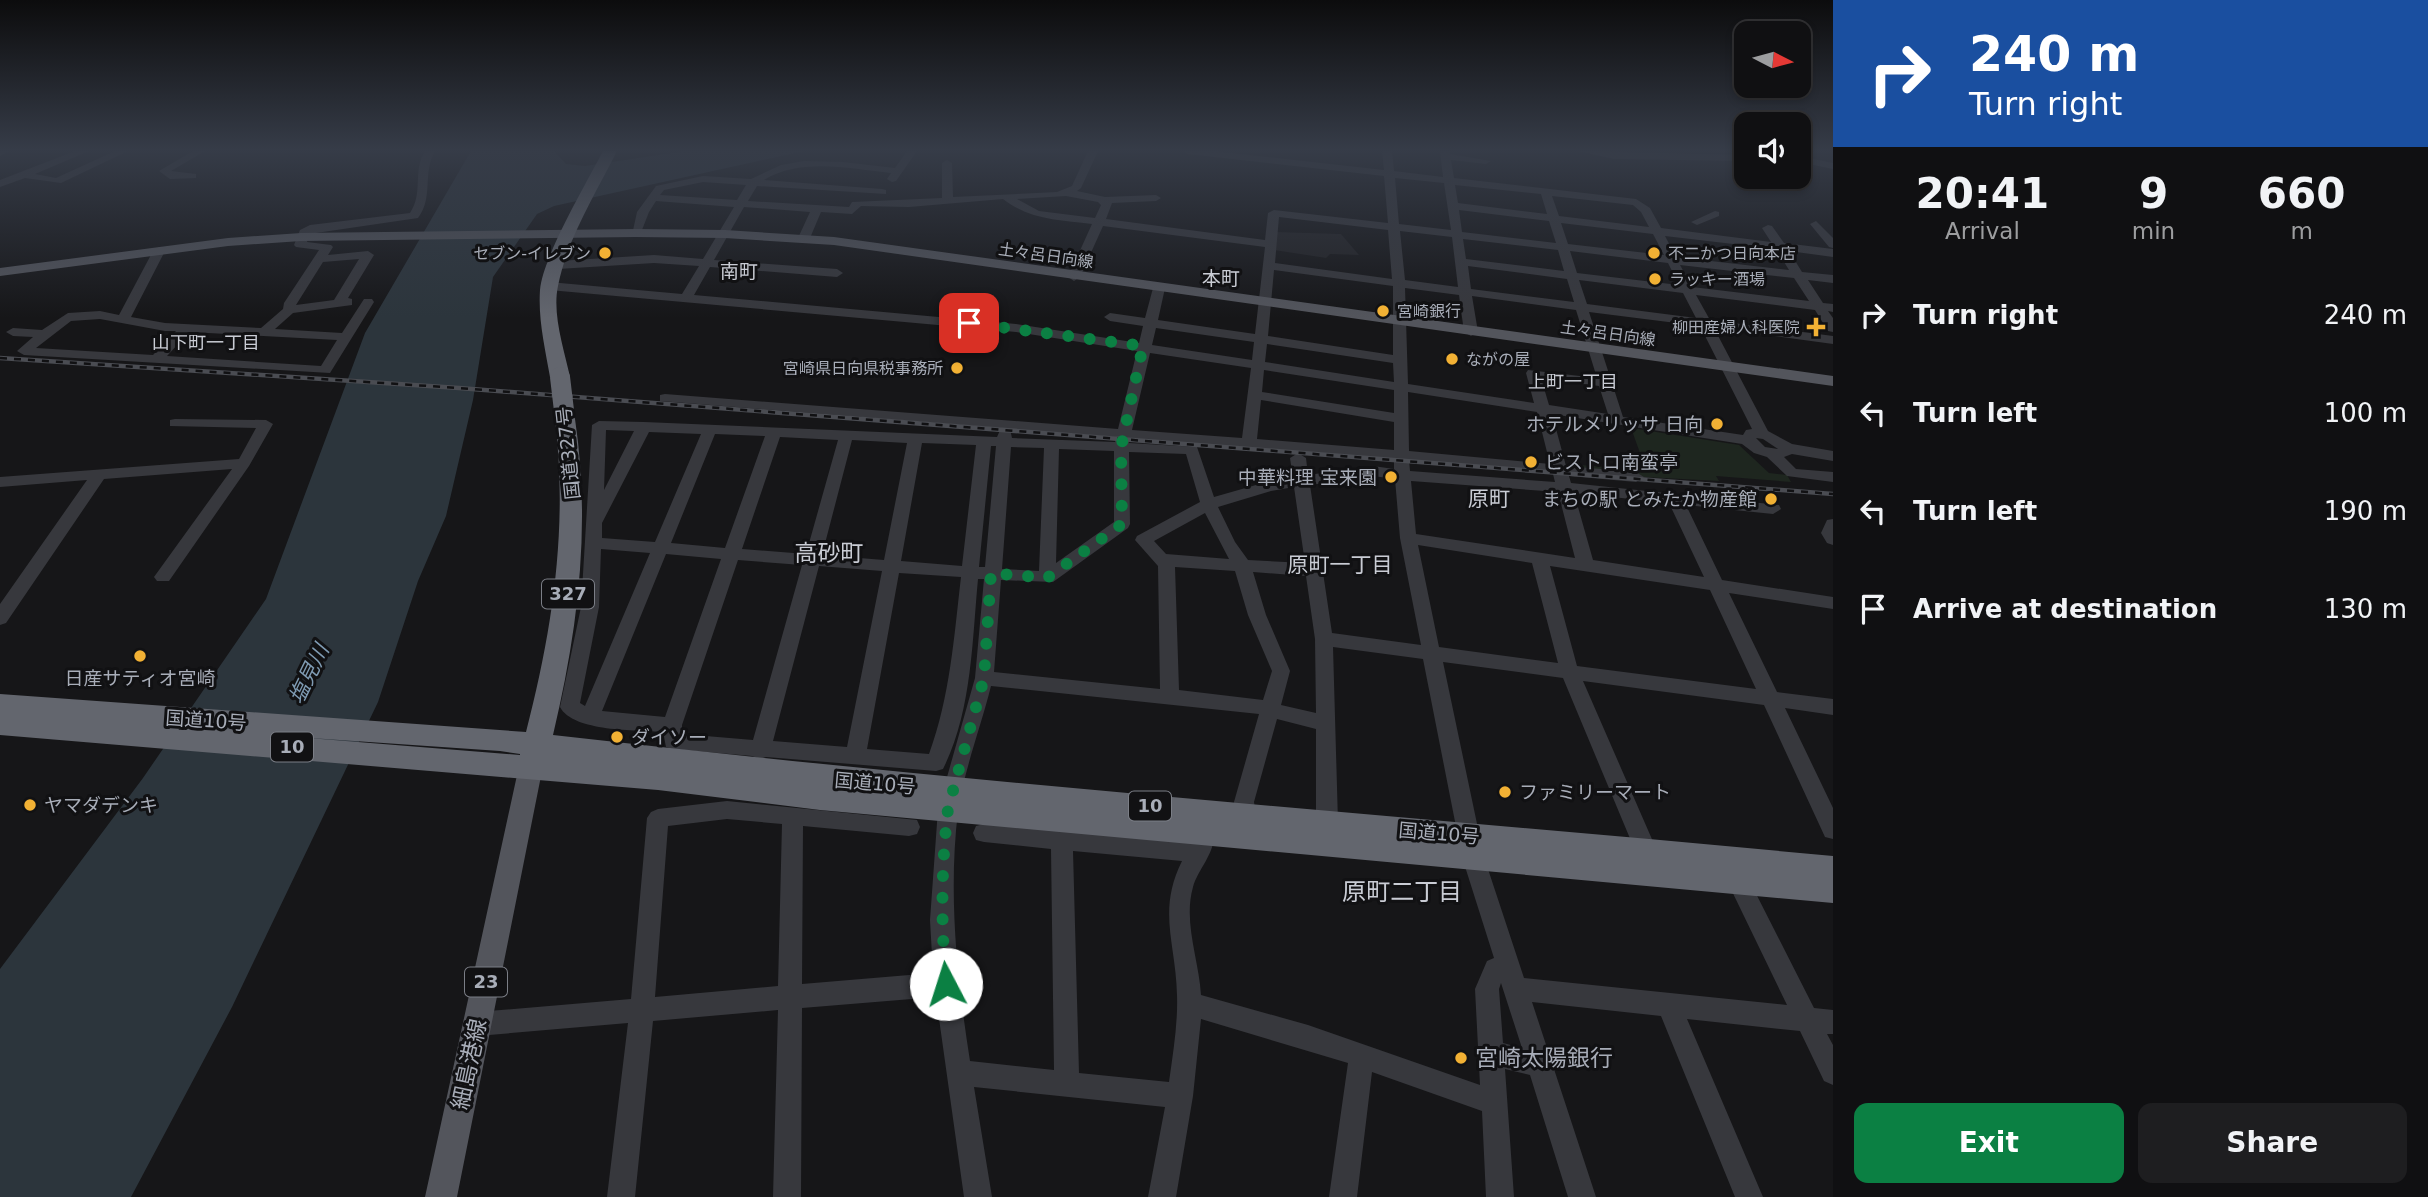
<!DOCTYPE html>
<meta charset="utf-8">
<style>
:root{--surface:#101012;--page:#1e1e20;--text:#f1f3f6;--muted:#9c9d9f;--line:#303032;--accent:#0b8043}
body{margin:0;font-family:"DejaVu Sans","Noto Sans JP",sans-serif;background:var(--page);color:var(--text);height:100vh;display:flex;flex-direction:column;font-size:26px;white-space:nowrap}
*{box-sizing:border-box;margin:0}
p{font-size:23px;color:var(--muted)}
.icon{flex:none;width:38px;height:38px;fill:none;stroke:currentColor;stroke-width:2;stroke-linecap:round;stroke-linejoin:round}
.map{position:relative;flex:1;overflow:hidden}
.side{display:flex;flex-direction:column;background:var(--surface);width:595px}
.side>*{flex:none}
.banner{background:#1a4fa0;color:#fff;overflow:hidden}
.needle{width:46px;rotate:96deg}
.tools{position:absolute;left:1734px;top:21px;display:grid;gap:14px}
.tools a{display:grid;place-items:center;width:77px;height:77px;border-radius:14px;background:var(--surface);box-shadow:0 4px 10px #0003,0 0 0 2px var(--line);font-size:35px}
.pin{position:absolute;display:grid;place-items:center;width:60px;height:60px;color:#fff;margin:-30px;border-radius:14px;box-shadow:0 4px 10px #0006}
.me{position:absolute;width:77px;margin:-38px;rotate:355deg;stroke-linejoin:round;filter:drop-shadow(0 0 5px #0008)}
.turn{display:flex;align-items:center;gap:24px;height:147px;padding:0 21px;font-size:32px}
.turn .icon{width:91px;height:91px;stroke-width:2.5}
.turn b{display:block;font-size:49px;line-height:60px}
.eta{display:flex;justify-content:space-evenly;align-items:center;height:119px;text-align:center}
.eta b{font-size:42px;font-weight:600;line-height:49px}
.button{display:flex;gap:14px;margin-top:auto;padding:14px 21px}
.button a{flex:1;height:80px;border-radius:14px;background:var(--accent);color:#fff;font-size:28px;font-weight:600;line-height:80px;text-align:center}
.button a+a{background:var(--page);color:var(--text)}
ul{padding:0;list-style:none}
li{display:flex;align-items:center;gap:21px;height:98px;padding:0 21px}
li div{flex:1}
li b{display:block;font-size:26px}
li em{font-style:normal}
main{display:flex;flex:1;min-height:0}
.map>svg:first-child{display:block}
</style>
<main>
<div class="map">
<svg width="1833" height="1197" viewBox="0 0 1833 1197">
<rect width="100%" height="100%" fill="#161618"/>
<!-- built -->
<path fill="#222225" d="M1276,232L1341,234L1359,255L1330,254L1326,258L1274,250Z"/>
<!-- green -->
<path fill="#1e261f" d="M1631,428L1739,445L1769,473L1787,475L1791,482L1716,476L1719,481L1644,477L1571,468L1568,464L1617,468L1616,459L1644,464Z"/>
<!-- water -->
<path fill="#2c353c" d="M471,151H554L566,164L585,166L685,151H804L554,206L537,214L493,277L473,400L446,516L418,581L378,702L232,1007L131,1197H0V969L143,778L266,599L365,333Z"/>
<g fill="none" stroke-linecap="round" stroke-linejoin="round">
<!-- minor -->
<path fill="#37383d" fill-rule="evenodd" d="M0,151H9L0,156Z
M75,151H89L35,174L56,178L115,151H128L61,183L25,178L0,187V180Z
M193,151H205L171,171L196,174V178L170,179L159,171Z
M425,151H435C422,173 434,197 418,218L309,234L307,242L331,245L333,247L328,255L368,251L374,255L348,298L352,299V305L293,313L275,329L342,333L364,299H372L374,302L330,373L24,355L17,351L33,337L13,336L6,332L13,328L42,330L68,313L100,311L119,315L153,251L159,247L165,251L131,317L165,323L261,328L283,309L284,303L319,250L296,247L294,245L300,230L310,225L410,213C424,192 412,172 425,151ZM359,259L334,300L296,305L323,262ZM100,319L165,331H176L153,355L36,348L71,321ZM189,332L337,340L321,366L167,356Z
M907,151H917L896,181L892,182L887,179L891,173C851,169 801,157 764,180L882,189L886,190V194L757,186L748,201L849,207L852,202L942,198V163L947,160L952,163L953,197L1057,192L1072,186L1088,151H1098L1081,188L1077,191L1105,197L1156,195L1161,198L1156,201L1112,203L1106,219L1265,240L1268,213L1274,210L1388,223L1384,176L1188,154L1183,151H1213L1384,170L1382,151H1392L1394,171L1443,177L1440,151H1450V154L1491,161L1486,164L1451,160L1454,178L1636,199L1650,208L1661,228L1771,242L1762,228L1768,225L1772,226L1784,243L1833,249V257L1789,251L1802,272L1833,275V283L1808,280L1823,303L1833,304V312L1828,311L1833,318V332L1828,331L1815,310L1696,295L1710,320L1833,336V344L1714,328L1768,431L1792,444L1833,451V461L1792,454L1784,457L1796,469L1833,472V482L1787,476L1767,457L1754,453L1742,444L1552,414L1566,466L1636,472L1644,477L1636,482L1569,476L1571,483L1779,505L1781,509L1773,514L1686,505L1722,580L1833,597V609L1729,593L1777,692L1833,699V715L1785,708L1833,808V839L1825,837L1764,705L1583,681L1658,853L1655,860L1647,863L1639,860L1563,678L1443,662L1484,857L1524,978L1787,1005L1727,881L1730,874L1738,871L1746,874L1814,1008L1833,1010V1034H1827L1833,1045V1085L1824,1081L1800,1031L1687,1019L1763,1197H1735L1661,1016L1532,1002L1596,1197H1568L1530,1075L1505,1069L1514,1197H1486L1482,1111L1372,1072L1357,1197H1329L1348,1063L1201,1019L1193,1096L1176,1197H1148L1165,1107L974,1087L992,1197H964L936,997L802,1008L801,1197H773L778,1010L653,1021L635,1197H607L628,1023L477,1036L468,1033L465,1024L468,1015L477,1012L631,999L647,818L651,812L658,809L727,801L917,820L920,827L917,834L909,836L803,826L802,984L933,973L930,920L938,809L975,678L984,579H978C972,642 972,711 943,769L936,771L766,757L760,759L752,756L673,749L666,747L663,732C637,730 573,732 560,707L581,607L592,425L599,421L644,422L997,437L1001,428L660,401V395L665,394L1118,429L1137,351L1016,332L549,290L543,286L549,282L682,294L699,266L654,263L558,269L552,265L558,261L654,255L703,259L734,207L656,201L649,212L640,235H632L637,212L656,186L703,176L751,179L781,165L804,161L843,162L895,168ZM1395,178L1444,183L1451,230L1399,224ZM703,182L746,185L737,200L660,195L664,190ZM1455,185L1541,194L1547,214L1458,203ZM1066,196L1098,202L1101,205L1095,218L1039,211L1017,199ZM1552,196L1633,205L1641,212L1649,227L1559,216ZM1003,199C1030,220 1059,220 1092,224L1068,277L1074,281L1080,277L1103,226L1265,247L1255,334L1158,320L1165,288L1159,284L1153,288L1145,318L1110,313L1104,317L1110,321L1143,326L1139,343L1016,324L694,295L710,267L837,277L843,273L837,269L714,260L744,207L810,212L798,238L804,241L810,238L821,212L852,214L861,206L909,207ZM1459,210L1549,221L1556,243L1462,232ZM1279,217L1388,230L1392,279L1275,263ZM1561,223L1653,234L1664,255L1568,244ZM1400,231L1452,237L1458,287L1405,280ZM1665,236L1776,249L1789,270L1676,257ZM1463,239L1558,250L1564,271L1466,259ZM1570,251L1668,263L1679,285L1577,273ZM1680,265L1794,278L1809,301L1692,287ZM1468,266L1567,279L1574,302L1471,289ZM1274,270L1393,286V355L1268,336ZM1579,280L1683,293L1696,318L1587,304ZM1405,288L1459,295L1464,332L1471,336L1478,332L1472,296L1576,310L1597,378L1528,370L1526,373L1534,403L1408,384ZM1589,312L1700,326L1752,429L1746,430L1743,435L1623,417ZM1156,328L1254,342L1252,360L1152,345ZM1267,344L1393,363L1394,382L1265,362ZM1150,353L1251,368L1242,438L1132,430ZM1264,370L1394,390V413L1262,392ZM1541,378L1599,386L1608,414L1549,405ZM1408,392L1537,412L1550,464L1409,451ZM1261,400L1394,422V450L1257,439ZM1010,429L1116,437L1115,442L1012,438ZM606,430L634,431L604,490ZM649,432L701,434L655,542L602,538V523ZM715,434L765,436L725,548L671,543ZM780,437L838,440L806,554L742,549ZM1756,438L1763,439L1778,449L1765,447ZM1130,439L1394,459V469L1373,466L1308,475L1306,458L1298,453L1290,458L1293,478L1270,481L1214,497L1197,447L1129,443ZM852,440L907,443L884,560L822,555ZM922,443L976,445L962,566L901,561ZM991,446H996L985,567H979ZM1011,447L1044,448L1039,571L1002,569ZM1059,449L1114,451V522L1056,563ZM1129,452L1186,454L1200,502L1137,536L1135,540L1158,566L1160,689L994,672L1001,580L1053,582L1128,528L1130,524ZM1409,460L1553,474L1555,482L1410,471ZM1373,476L1395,479L1400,538L1421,645L1332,633L1310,485ZM1411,481L1558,492L1575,558L1416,534ZM1294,487L1305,563L1248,560L1235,542L1218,507L1271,491ZM1574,493L1669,503L1704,577L1593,560ZM1205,513L1229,559L1166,554L1154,541ZM1418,545L1532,563L1558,663L1439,647ZM601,549L650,553L585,706L580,703L599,607ZM666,554L721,559L665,717L602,711ZM738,560L802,565L753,740L682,734V725ZM819,566L882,571L847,747L773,741ZM1550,566L1710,590L1756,689L1577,666ZM1175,567L1235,571L1248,615L1272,671L1263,700L1179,690ZM1253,572L1306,576L1315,639L1316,713L1281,705L1290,671L1266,615ZM899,573L961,577C954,637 950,697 929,754L867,749ZM1333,647L1423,659L1462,857L1494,958L1487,961L1475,989L1480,1085L1308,1025L1201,995C1199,960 1183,922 1193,887C1199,866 1222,847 1211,823L1203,821L1195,823L1190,842L984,824L976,826L973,833L976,840L984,842L1051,849L1054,1070L970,1061C957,978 948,895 958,811C964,771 981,726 991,686L1259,714L1234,802L1238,820L1245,823L1252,820L1256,814L1254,802L1277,719L1316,729V822L1320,829L1327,831L1334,829L1338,822ZM727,819L782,824L778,986L655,997L668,826ZM1073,851L1182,861C1157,911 1176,943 1177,995C1178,1024 1173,1053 1169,1082L1079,1073ZM1501,983L1522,1048L1503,1043L1499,989Z
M1578,151L1746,155V161L1614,159Z
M1799,156L1833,163V169L1799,162Z
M1715,211L1719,212V216L1697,225L1691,222Z
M1816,221L1833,238V248L1829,247L1810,224Z
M175,419L266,420L273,424L249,466L169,581H157L154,577L232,469L104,479L6,623L0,625V604L87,480L0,487V477L239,459L256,428L170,426V420Z
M1833,519V545L1827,543L1821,533L1827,520Z"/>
<!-- major -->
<path fill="#53555c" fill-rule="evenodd" d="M636,229L725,230L834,237L1833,376V386L834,245L725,238L636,237L301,241L228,246L0,276V268L228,238L301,233Z
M531,756L540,759L543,766L457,1197H425L519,766L522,759Z"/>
<!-- highway -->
<path fill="#63666e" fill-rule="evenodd" d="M603,151H617C596,193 567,239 558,286C552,314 564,349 570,377L560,383L550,377C545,348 538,319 540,290C543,256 586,184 603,151Z
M565,413L575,419C591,526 578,630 553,735C979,784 1406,816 1833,856V903L820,810L658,790L0,735V694L526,732C553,628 568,526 555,419ZM296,737L500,751L520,754V755Z"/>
<defs>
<path id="rail" d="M0,358L459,388L1833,494"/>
</defs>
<!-- rail casing -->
<use href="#rail" stroke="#4a4c52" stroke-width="4.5"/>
<!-- rail -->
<use href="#rail" stroke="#111113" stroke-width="2.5" stroke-dasharray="7" stroke-linecap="butt"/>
<!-- highway-bridge -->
<path stroke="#63666e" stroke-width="20" d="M560,377L565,419"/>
</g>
<!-- sky -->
<linearGradient id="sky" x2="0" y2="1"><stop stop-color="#0c0c0d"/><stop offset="0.47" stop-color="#363c48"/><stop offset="1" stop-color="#363c48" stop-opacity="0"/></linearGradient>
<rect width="1833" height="318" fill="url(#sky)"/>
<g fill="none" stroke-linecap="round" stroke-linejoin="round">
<!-- route -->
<path stroke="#0b8043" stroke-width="12" stroke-dasharray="0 21.6" d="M946,984C941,925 941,867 948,809L984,678L991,573L1047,578L1122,524L1121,447L1143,346L969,323"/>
</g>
<!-- markers -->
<g fill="#f2b134" stroke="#111113" stroke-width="2.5">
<circle cx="605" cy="253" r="7"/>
<circle cx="1654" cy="253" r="7"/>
<circle cx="1655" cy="279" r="7"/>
<circle cx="1383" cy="311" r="7"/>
<path d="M1812.5 316.5h7v7h7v7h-7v7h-7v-7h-7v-7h7z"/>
<circle cx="1452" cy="359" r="7"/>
<circle cx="957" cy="368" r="7"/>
<circle cx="1717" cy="424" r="7"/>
<circle cx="1531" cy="462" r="7"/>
<circle cx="1391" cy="477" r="7"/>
<circle cx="1771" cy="499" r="7"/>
<circle cx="140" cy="656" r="7"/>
<circle cx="617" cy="737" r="7"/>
<circle cx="1505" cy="792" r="7"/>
<circle cx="30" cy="805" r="7"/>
<circle cx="1461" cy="1058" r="7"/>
</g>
<g text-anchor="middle" stroke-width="6" stroke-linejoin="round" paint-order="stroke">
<!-- far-poi labels -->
<g font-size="16" fill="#a8adb8" stroke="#111113" text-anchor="start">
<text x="591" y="259" text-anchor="end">セブン-イレブン</text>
<text x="1668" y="259">不二かつ日向本店</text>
<text x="1669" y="285">ラッキー酒場</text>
<text x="1397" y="317">宮崎銀行</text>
<text x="1800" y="333" text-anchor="end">柳田産婦人科医院</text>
<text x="1466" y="365">ながの屋</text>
<text x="943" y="374" text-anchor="end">宮崎県日向県税事務所</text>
</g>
<!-- far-street labels -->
<g font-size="16" fill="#a8adb8" stroke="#111113">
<text transform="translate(1046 255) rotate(8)" y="6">土々呂日向線</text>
<text transform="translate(1608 333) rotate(8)" y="6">土々呂日向線</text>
</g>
<!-- far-neighbourhood labels -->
<g font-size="18" fill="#c9ccd4" stroke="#111113">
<text x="206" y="349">山下町一丁目</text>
<text x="1573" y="388">上町一丁目</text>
</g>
<!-- shield labels -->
<g fill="#111113" stroke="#7b7e86" stroke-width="2">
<rect x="542" y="579.5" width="52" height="29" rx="5"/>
<rect x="271" y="732.5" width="42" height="29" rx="5"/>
<rect x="1129" y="791.5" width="42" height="29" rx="5"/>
<rect x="465" y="967.5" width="42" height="29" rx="5"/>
</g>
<g font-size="18" font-weight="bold" fill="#a8adb8">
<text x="568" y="600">327</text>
<text x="292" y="753">10</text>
<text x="1150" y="812">10</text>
<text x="486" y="988">23</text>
</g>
<!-- far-quarter labels -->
<g font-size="19" fill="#c9ccd4" stroke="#111113">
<text x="739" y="278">南町</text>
<text x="1221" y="285">本町</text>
</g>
<!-- poi labels -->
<g font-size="19" fill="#a8adb8" stroke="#111113" text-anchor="start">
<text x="1703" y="431" text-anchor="end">ホテルメリッサ 日向</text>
<text x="1545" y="469">ビストロ南蛮亭</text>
<text x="1377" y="484" text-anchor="end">中華料理 宝来園</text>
<text x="1757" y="506" text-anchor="end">まちの駅 とみたか物産館</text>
<text x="140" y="685" text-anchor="middle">日産サティオ宮崎</text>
<text x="631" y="744">ダイソー</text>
<text x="1519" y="799">ファミリーマート</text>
<text x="44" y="812">ヤマダデンキ</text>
</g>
<!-- street labels -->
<g font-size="19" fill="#a8adb8" stroke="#111113">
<text transform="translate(568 453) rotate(-96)" y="7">国道327号</text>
<text transform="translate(206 720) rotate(4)" y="7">国道10号</text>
<text transform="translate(875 783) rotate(5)" y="7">国道10号</text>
<text transform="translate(1439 833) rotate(5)" y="7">国道10号</text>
</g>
<!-- neighbourhood labels -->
<g font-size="21" fill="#c9ccd4" stroke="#111113">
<text x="1489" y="506">原町</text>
<text x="1340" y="572">原町一丁目</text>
</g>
<!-- water labels -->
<g font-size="21" font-style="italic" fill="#7f9bb3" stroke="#111113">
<text transform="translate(309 674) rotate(-64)" y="7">塩見川</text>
</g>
<!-- quarter labels -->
<g font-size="23" fill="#c9ccd4" stroke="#111113">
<text x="829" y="561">高砂町</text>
</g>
<!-- near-poi labels -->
<g font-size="23" fill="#a8adb8" stroke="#111113" text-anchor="start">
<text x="1475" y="1066">宮崎太陽銀行</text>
</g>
<!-- near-street labels -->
<g font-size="23" fill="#a8adb8" stroke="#111113">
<text transform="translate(469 1064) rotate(-78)" y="8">細島港線</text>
</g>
<!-- near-neighbourhood labels -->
<g font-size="24" fill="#c9ccd4" stroke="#111113">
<text x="1402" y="900">原町二丁目</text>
</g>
</g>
</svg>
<div class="tools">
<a><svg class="needle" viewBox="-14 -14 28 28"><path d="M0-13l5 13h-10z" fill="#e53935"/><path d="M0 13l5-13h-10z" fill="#9c9d9f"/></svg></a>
<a><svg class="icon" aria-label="sound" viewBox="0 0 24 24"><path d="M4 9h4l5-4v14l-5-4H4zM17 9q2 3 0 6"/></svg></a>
</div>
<div class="pin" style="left:969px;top:323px;background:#d93025"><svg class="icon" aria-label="arrive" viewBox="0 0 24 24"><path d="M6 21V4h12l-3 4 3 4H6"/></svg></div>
<svg class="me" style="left:946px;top:984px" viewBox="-20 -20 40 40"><circle r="19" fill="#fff"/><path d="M0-13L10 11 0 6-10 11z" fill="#0b8043"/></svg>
</div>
<section class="side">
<div class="banner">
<div class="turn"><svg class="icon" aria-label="right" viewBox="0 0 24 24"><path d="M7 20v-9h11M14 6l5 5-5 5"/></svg><div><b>240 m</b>Turn right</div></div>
</div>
<div class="eta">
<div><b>20:41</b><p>Arrival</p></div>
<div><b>9</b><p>min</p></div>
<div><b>660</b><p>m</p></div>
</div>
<ul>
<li><svg class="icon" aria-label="right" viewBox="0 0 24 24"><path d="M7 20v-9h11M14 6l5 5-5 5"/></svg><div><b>Turn right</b></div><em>240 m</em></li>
<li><svg class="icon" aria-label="left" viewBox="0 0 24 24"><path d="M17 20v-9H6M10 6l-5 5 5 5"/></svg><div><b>Turn left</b></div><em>100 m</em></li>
<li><svg class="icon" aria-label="left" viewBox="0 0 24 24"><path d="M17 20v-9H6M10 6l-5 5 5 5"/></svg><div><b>Turn left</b></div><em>190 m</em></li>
<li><svg class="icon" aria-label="arrive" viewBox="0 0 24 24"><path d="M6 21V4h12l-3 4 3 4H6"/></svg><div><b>Arrive at destination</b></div><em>130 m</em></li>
</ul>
<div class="button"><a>Exit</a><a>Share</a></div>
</section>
</main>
